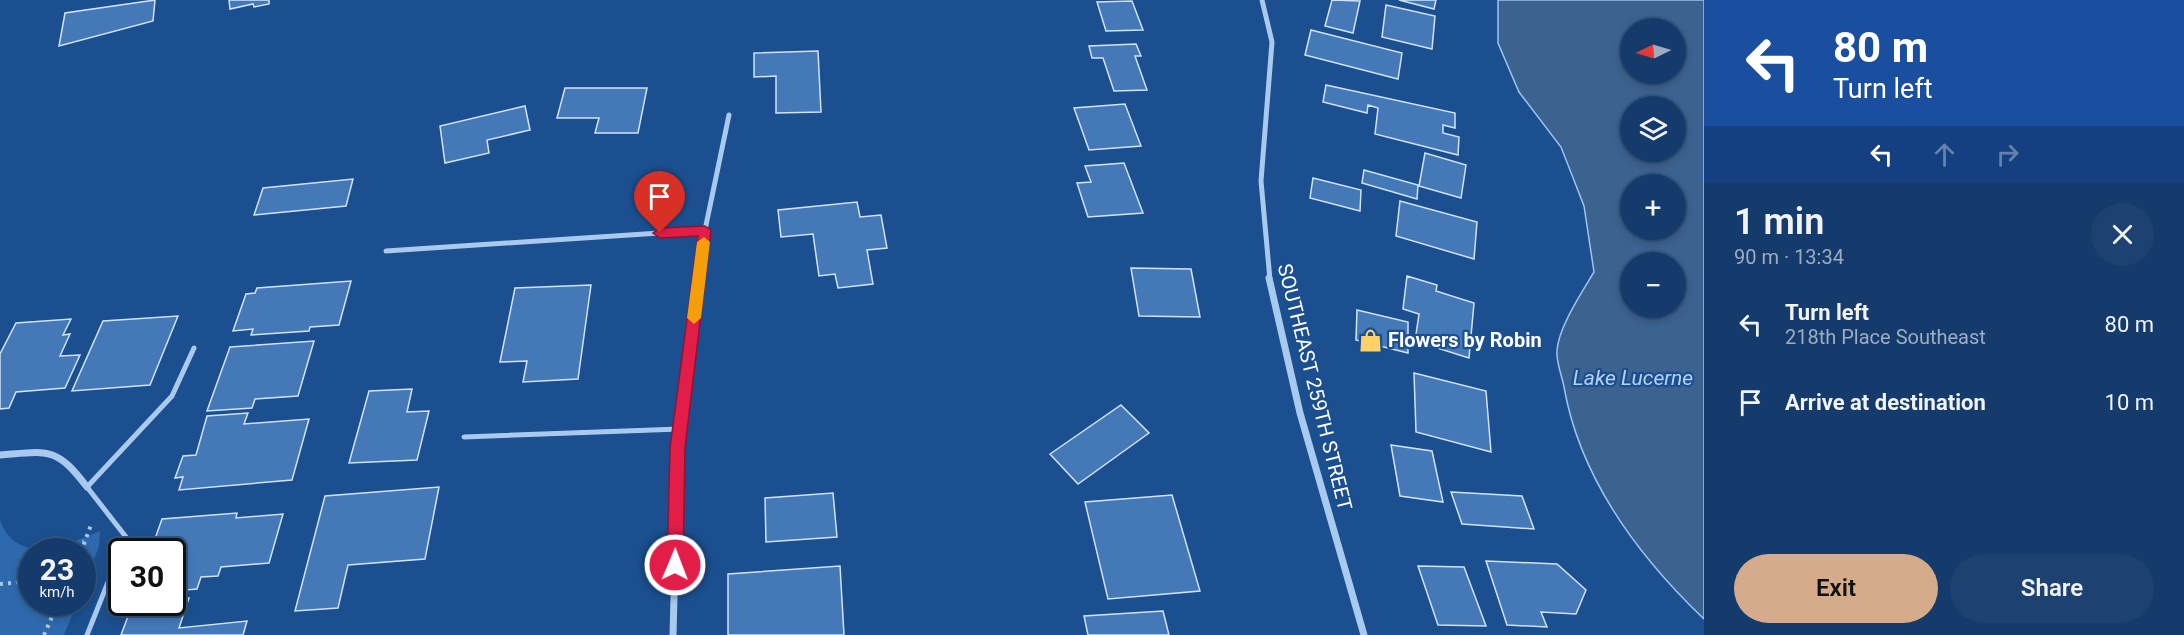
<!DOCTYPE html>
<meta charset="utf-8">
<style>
:root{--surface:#143b6b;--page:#1d4271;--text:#f1f3f6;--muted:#9dadc1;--line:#33557e;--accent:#d6ab8b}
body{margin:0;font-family:Roboto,sans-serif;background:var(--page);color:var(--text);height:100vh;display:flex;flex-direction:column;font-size:22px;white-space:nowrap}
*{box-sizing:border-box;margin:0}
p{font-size:20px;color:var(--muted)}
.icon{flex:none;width:33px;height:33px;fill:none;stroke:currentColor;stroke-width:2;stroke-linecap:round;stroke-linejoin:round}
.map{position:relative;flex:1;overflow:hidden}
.panel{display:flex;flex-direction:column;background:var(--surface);width:480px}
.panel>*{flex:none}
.top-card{background:#1a4fa0;color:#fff;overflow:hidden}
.needle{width:39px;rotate:265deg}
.fabs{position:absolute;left:1620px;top:18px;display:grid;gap:12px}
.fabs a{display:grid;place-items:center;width:66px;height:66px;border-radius:50%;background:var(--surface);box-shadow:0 3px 9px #0003,0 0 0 2px var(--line);font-size:30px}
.speed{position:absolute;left:18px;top:538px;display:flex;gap:12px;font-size:30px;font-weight:700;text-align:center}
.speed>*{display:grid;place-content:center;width:78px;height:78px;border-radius:50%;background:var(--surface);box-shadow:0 3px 9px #0003,0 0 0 2px var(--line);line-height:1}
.speed small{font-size:15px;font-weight:400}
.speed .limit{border:3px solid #111;border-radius:9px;background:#fff;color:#111}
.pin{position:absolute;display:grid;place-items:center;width:51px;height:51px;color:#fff;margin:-62px -26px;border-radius:50% 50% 50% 0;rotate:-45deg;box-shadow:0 0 6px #0007}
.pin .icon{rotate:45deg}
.me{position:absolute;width:66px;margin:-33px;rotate:1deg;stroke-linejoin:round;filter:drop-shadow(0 0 4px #0008)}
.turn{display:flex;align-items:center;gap:21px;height:126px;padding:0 30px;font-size:27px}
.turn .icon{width:78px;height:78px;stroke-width:2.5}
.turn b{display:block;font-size:42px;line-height:51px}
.lanes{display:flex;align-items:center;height:57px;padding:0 30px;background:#0003;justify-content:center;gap:30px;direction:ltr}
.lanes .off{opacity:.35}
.round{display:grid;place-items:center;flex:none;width:63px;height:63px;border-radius:32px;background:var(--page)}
.headline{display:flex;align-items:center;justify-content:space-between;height:102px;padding:0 30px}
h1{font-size:36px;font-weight:600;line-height:45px}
.button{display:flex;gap:12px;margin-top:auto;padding:12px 30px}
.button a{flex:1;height:69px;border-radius:36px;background:var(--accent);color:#111;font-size:24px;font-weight:600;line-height:69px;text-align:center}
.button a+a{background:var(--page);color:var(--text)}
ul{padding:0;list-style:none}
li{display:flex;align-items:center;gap:18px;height:78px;padding:0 30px}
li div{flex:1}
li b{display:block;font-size:22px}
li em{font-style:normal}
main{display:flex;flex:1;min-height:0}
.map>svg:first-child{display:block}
</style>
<main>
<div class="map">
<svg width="1704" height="635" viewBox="0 0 1704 635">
<rect width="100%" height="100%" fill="#1b4f8f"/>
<!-- green -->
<path fill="#2e69ad" d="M0,520C16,566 66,546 100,531L99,546L83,589L82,552H32V603H77L64,635H0Z"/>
<!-- water -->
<path fill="#3c6290" stroke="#9cc4f0" stroke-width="1.5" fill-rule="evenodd" d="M1498,0H1704V619C1638,556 1580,478 1564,387C1562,376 1556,362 1557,351C1558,328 1582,292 1594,272L1584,206L1561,147L1519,92L1498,43ZM1630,28H1676V74H1630ZM1630,106H1676V152H1630ZM1630,184H1676V230H1630ZM1630,262H1676V308H1630Z"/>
<!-- building -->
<path fill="#4478b7" stroke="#cfe3fa" stroke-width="1.5" d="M155,0L153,21L59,46L65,13Z
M229,0H269V4L254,7L253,4L230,9Z
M1332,0L1360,1L1353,33L1325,26Z
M1399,0H1436L1434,9Z
M1132,1L1143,30L1106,31L1097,2Z
M1386,5L1435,16L1432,49L1382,37Z
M1311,30L1402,53L1398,79L1305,55Z
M1136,44L1141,56H1135L1147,90L1114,91L1103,58H1092L1089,46Z
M818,51L821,112L776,113V76L754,77V53Z
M1326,85L1455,113V128L1443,125V133L1459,137L1458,155L1375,134L1378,108L1368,105L1367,113L1323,102Z
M565,88H647L638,133H595L599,118H557Z
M1125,104L1141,146L1089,150L1074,108Z
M525,106L530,130L487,140L489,153L445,163L440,126Z
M1425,153L1466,165L1461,198L1419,186Z
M1124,163L1143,213L1088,217L1077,183L1091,182L1085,166Z
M1364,170L1418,185L1417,199L1362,183Z
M1313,178L1361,190L1360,211L1310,198Z
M353,179L346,206L254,215L263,188Z
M1400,201L1477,222L1474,259L1396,236Z
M857,202L860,217L881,215L887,248L867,250L873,284L838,288L835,274L819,276L813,234L781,237L778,210Z
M1131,268L1191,269L1200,317L1139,316Z
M1407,276L1437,285L1436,291L1474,303L1469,358L1415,341L1419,314L1403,309Z
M351,281L339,325L310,327L309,331L251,335L253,329L233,331L246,294L255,293L257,288Z
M591,285L578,379L523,382L527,361L500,362L515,288Z
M1357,310L1408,322V353L1356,340Z
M178,316L150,385L72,391L103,321Z
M71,319L63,335L70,334L60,356L80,355L65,388L16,392L9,408L0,409V354L16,323Z
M314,341L298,396L255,399L252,408L207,411L230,347Z
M1414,373L1486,391L1491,452L1416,432Z
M412,389L407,412L429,411L417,460L349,463L369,391Z
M1121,405L1149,433L1078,484L1050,454Z
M248,413L244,424L309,419L292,480L179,490L183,477L175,478L183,456L196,455L207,416Z
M1391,445L1432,451L1443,502L1400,496Z
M439,487L425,559L348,565L338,608L295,611L325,496Z
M1451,492L1522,496L1534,529L1462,524Z
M833,493L837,537L766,542L765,498Z
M1172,495L1200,591L1108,599L1085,502Z
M237,513L236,518L283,514L269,563L221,567L218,576L201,577L197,589L172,591V552H165L167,548L151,550L162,519Z
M1486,561L1557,564L1586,590L1576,614L1541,612L1547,627L1507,625Z
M840,566L844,635H728V574Z
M1418,566L1464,567L1486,626L1438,625Z
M189,598L179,628L247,621L243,635H121L133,603H172V599Z
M1163,611L1169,635H1088L1084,616Z"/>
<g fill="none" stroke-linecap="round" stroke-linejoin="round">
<!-- path -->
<path stroke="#a9c9ee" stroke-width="4" stroke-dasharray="3 5" stroke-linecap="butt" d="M71,552L84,541
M81,552L92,522
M0,584L32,581
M44,635L58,603"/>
<!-- service -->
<path stroke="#a9c9ee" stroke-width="5" d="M464,437L680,429
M87,635L126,537L87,487L172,396L194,348"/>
<!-- minor-far1 -->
<path stroke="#a9c9ee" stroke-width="5" d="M1262,0L1272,42L1261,181L1270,280
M386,251L705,230
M699,280L705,230L729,115"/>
<!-- minor -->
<path stroke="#a9c9ee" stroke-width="7" d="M1269,278L1300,413L1364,635
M0,455C48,451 56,446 87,487
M673,635L678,448L699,278"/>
</g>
<!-- route -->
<path fill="#e11d48" stroke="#92132f" stroke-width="1.5" d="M705,226L711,230L685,448L683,565L680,570L675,573L669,570L667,565L670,448L698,236L660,238L653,233L660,228Z"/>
<!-- slow -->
<path fill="#f59e0b" d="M704,237L710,242L701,318L694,324L687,318L697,242Z"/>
<!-- icons -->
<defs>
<symbol id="shop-bare" viewBox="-9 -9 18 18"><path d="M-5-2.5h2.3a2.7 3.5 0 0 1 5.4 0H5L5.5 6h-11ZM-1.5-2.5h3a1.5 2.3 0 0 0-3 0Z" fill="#ffd166" stroke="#1b4f8f" stroke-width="2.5" paint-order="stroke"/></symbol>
</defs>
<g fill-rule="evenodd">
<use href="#shop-bare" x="1354" y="324" width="33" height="33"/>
</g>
<g text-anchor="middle" stroke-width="4.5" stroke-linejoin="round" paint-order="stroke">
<!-- poi labels -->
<g font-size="20" font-weight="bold" fill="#fff" stroke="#1b4f8f" text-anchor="start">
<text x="1388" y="347">Flowers by Robin</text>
</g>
<!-- street labels -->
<g font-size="20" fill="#fff" stroke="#1b4f8f">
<text transform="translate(1315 387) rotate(76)" y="7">SOUTHEAST 259TH STREET</text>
</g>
<!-- water labels -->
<g font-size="21" font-style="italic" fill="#b5d3f5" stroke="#1b4f8f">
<text x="1633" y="385">Lake Lucerne</text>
</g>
</g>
</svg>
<div class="fabs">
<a><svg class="needle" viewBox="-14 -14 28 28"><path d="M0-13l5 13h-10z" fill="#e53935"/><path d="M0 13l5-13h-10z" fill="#9dadc1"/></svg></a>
<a><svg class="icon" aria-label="layers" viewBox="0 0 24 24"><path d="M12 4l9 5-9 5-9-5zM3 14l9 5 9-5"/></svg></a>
<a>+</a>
<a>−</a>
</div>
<div class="speed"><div>23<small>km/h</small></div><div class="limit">30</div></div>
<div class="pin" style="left:660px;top:233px;background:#d93025"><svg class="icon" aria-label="arrive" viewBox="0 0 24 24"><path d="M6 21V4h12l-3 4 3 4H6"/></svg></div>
<svg class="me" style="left:675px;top:565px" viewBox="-20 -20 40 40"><circle r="17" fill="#e11d48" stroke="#fff" stroke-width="3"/><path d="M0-11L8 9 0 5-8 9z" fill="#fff"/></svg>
</div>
<section class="panel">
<div class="top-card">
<div class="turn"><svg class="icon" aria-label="left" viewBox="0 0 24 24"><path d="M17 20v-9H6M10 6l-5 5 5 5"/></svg><div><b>80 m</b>Turn left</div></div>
<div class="lanes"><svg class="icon" aria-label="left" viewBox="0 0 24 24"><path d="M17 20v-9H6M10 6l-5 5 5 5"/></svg><svg class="icon off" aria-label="ahead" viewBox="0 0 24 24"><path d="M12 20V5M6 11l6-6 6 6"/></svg><svg class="icon off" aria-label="right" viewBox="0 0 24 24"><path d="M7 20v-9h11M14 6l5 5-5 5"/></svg></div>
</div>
<div class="headline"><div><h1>1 min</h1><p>90 m · 13:34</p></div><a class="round"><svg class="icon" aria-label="close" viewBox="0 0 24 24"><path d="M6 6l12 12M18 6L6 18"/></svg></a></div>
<ul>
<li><svg class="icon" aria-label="left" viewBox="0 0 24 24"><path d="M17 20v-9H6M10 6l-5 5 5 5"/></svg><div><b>Turn left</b><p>218th Place Southeast</p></div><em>80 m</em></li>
<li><svg class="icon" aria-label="arrive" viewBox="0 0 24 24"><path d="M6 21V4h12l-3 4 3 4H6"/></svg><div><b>Arrive at destination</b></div><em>10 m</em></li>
</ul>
<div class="button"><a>Exit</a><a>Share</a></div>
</section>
</main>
